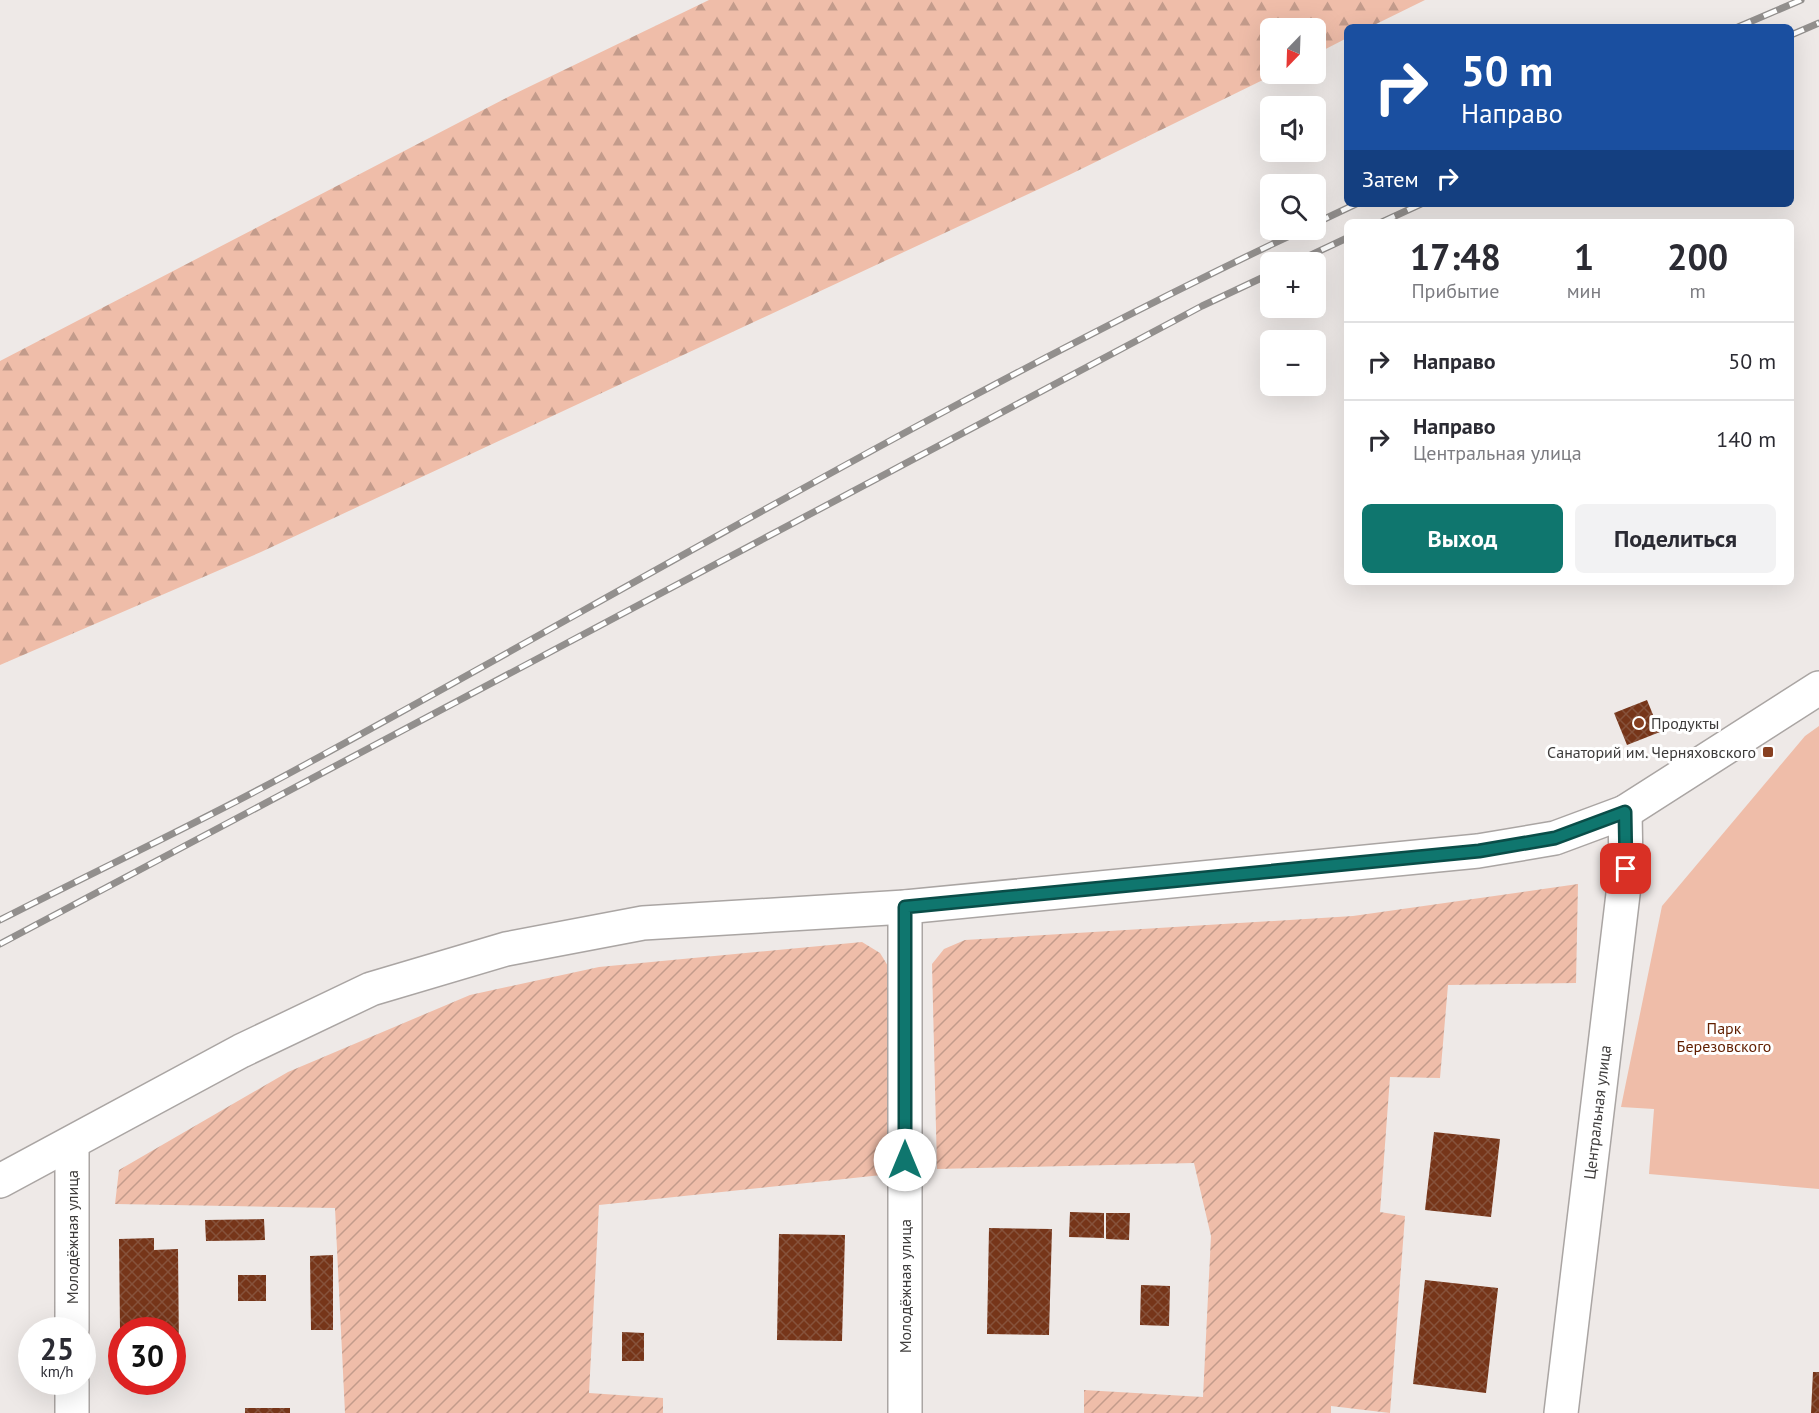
<!DOCTYPE html>
<html lang="ru">
<meta charset="utf-8">
<style>
:root{--surface:#fff;--page:#f2f2f3;--text:#2b2b33;--muted:#7c7c81;--line:#e1e1e2;--accent:#0f766e}
body{margin:0;font-family:"PT Sans",sans-serif;background:var(--page);color:var(--text);height:100vh;display:flex;flex-direction:column;font-size:22px;white-space:nowrap}
*{box-sizing:border-box;margin:0}
p{font-size:20px;color:var(--muted)}
.icon{flex:none;width:33px;height:33px;fill:none;stroke:currentColor;stroke-width:2;stroke-linecap:round;stroke-linejoin:round}
.map{position:relative;flex:1;overflow:hidden}
.panel{position:absolute;left:1344px;top:219px;width:450px;height:366px;display:flex;flex-direction:column;background:var(--surface);border-radius:9px;box-shadow:0 6px 24px #0002}
.panel>*{flex:none}
.top-card{position:absolute;left:1344px;top:24px;width:450px;height:183px;border-radius:9px;box-shadow:0 6px 24px #0002;background:#1a4fa0;color:#fff;overflow:hidden}
.needle{width:39px;rotate:203deg}
.buttons{position:absolute;left:1260px;top:18px;display:grid;gap:12px}
.buttons a{display:grid;place-items:center;width:66px;height:66px;border-radius:9px;background:var(--surface);box-shadow:0 6px 24px #0002;font-size:30px}
.speed{position:absolute;left:18px;top:1317px;display:flex;gap:12px;font-size:30px;font-weight:700;text-align:center}
.speed>*{display:grid;place-content:center;width:78px;height:78px;border-radius:50%;background:var(--surface);box-shadow:0 6px 24px #0002;line-height:1}
.speed small{font-size:15px;font-weight:400}
.speed .limit{border:9px solid #d22;background:#fff;color:#111}
.pin{position:absolute;display:grid;place-items:center;width:51px;height:51px;color:#fff;margin:-26px;border-radius:12px;box-shadow:0 3px 9px #0006}
.me{position:absolute;width:66px;margin:-33px;rotate:0deg;stroke-linejoin:round;filter:drop-shadow(0 0 4px #0008)}
.turn{display:flex;align-items:center;gap:21px;height:126px;padding:0 18px;font-size:27px}
.turn .icon{width:78px;height:78px;stroke-width:2.5}
.turn b{display:block;font-size:42px;line-height:51px}
.then{display:flex;align-items:center;height:57px;padding:0 18px;background:#0003;gap:12px;font-size:22px}
.eta{display:flex;justify-content:space-evenly;align-items:center;height:102px;text-align:center}
.eta b{font-size:36px;font-weight:700;line-height:42px}
.primary-button{display:flex;gap:12px;margin-top:auto;padding:12px 18px}
.primary-button a{flex:1;height:69px;border-radius:9px;background:var(--accent);color:#fff;font-size:24px;font-weight:700;line-height:69px;text-align:center}
.primary-button a+a{background:var(--page);color:var(--text)}
ul{padding:0;list-style:none}
li{display:flex;align-items:center;gap:18px;height:78px;padding:0 18px;border-top:2px solid var(--line)}
li div{flex:1}
li b{display:block;font-size:22px}
li em{font-style:normal}
.map>svg:first-child{display:block}
</style>
<div class="map">
<svg width="1819" height="1413" viewBox="0 0 1819 1413">
<defs>
<pattern id="forest-firs" width="22" height="20" patternUnits="userSpaceOnUse" patternTransform="scale(1.5)"><rect width="22" height="20" fill="#efbda9"/><path d="M5 1l3.5 6h-7zM16 11l3.5 6h-7z" fill="#c39b8b"/></pattern>
<pattern id="garden-furrows" width="10" height="10" patternUnits="userSpaceOnUse" patternTransform="scale(1.5)"><rect width="10" height="10" fill="#efbda9"/><path d="M-1 1l2-2M0 10L10 0M9 11l2-2" fill="none" stroke="#c39b8b"/></pattern>
<pattern id="building-cross-hatch" width="8" height="8" patternUnits="userSpaceOnUse" patternTransform="scale(1.5)"><rect width="8" height="8" fill="#763519"/><path d="M0 0l8 8M0 8l8-8" fill="none" stroke="#86523b"/></pattern>
</defs>
<rect width="100%" height="100%" fill="#eee9e7"/>
<!-- forest -->
<path fill="url(#forest-firs)" d="M709,0H1425L1370,27H1347V38L1316,54V28H1270V74H1275L1069,175L261,552L0,665V361L510,96Z"/>
<!-- park -->
<path fill="#efbda9" d="M1819,726V1189L1649,1174L1654,1109L1621,1107L1662,906L1805,736Z"/>
<!-- garden -->
<path fill="url(#garden-furrows)" d="M1578,884L1576,983L1448,985L1440,1078L1390,1077L1380,1212L1405,1216L1390,1413L1331,1406V1413H1084V1390L1203,1397L1211,1236L1194,1163L937,1169L932,964L944,949L965,940L1353,916Z
M862,942L880,953L891,971V1174L599,1205L589,1393L663,1398V1413H345L335,1208L115,1204L119,1170L288,1072L470,995L599,967Z"/>
<!-- building -->
<path fill="url(#building-cross-hatch)" d="M1647,700L1660,732L1627,745L1614,713Z
M1434,1132L1500,1139L1491,1217L1425,1210Z
M1070,1212L1104,1213V1238L1069,1237Z
M1106,1213H1130L1129,1240L1106,1239Z
M264,1219L265,1240L206,1241L205,1220Z
M989,1228L1052,1229L1049,1335L987,1334Z
M779,1234L845,1235L842,1341L777,1340Z
M154,1238V1250L178,1249L179,1353L172,1354V1330H120L119,1239Z
M333,1255V1330H311L310,1256Z
M238,1275H266V1301H238Z
M1425,1280L1498,1288L1486,1393L1413,1384Z
M1141,1285L1170,1286L1169,1326L1140,1325Z
M622,1332L644,1333V1361H622Z
M1813,1372H1819V1413H1811Z
M245,1408H290V1413H245Z"/>
<g fill="none" stroke-linecap="round" stroke-linejoin="round">
<defs>
<g id="minor">
<path d="M72,1330V1144"/>
<path d="M72,1413V1382"/>
<path d="M905,1413V907"/>
<path id="s1" d="M1561,1413L1626,869L1625,812"/>
</g>
<path id="major" d="M0,1181L241,1051L371,989L506,949L643,923L905,907L1478,851L1555,838L1625,812L1819,688"/>
</defs>
<!-- minor casing -->
<use href="#minor" stroke="#aaa5a3" stroke-width="36"/>
<!-- major casing -->
<use href="#major" stroke="#aaa5a3" stroke-width="36"/>
<!-- minor -->
<use href="#minor" stroke="#fff" stroke-width="33"/>
<!-- major -->
<use href="#major" stroke="#fff" stroke-width="33"/>
<defs>
<path id="rail" d="M1738,27L1801,0
M1791,35L1819,23
M1382,222L1421,204
M1316,223L1356,204
M1296,262L1347,238
M0,920C103,867 209,818 310,762C640,582 963,390 1302,230
M0,944L1202,306L1270,274"/>
</defs>
<!-- rail casing -->
<use href="#rail" stroke="#928f8d" stroke-width="7"/>
<!-- rail -->
<use href="#rail" stroke="#fff" stroke-width="4.5" stroke-dasharray="14" stroke-linecap="butt"/>
</g>
<g fill="none" stroke-linecap="round" stroke-linejoin="round">
<defs>
<path id="route" d="M905,1160V907L1479,851L1555,838L1625,812L1626,869"/>
</defs>
<!-- route casing -->
<use href="#route" stroke="#0a4d48" stroke-width="15"/>
<!-- route -->
<use href="#route" stroke="#0f766e" stroke-width="10"/>
</g>
<!-- markers -->
<g fill="#873f20" stroke="#fff" stroke-width="2">
<circle cx="1639" cy="723" r="6"/>
<rect x="1762" y="746" width="12" height="12" rx="3"/>
</g>
<g text-anchor="middle" stroke-width="6" stroke-linejoin="round" paint-order="stroke">
<!-- poi labels -->
<g font-size="16" fill="#3e3c3b" stroke="#fff" text-anchor="start">
<text x="1651" y="729">Продукты</text>
<text x="1756" y="758" text-anchor="end">Санаторий им. Черняховского</text>
</g>
<!-- park labels -->
<g font-size="16" fill="#611f00" stroke="#fff">
<text x="1724" y="1034">Парк<tspan x="1724" dy="18">Березовского</tspan></text>
</g>
<!-- street labels -->
<g font-size="16" fill="#3e3c3b" stroke="#fff">
<text dy="6" stroke="none"><textPath href="#s1" startOffset="303">Центральная улица</textPath></text>
<text transform="translate(72 1237) rotate(-90)" y="6">Молодёжная улица</text>
<text transform="translate(905 1286) rotate(-90)" y="6">Молодёжная улица</text>
</g>
</g>
</svg>
<div class="buttons">
<a><svg class="needle" viewBox="-14 -14 28 28"><path d="M0-13l5 13h-10z" fill="#e53935"/><path d="M0 13l5-13h-10z" fill="#7c7c81"/></svg></a>
<a><svg class="icon" aria-label="sound" viewBox="0 0 24 24"><path d="M4 9h4l5-4v14l-5-4H4zM17 9q2 3 0 6"/></svg></a>
<a><svg class="icon" aria-label="search" viewBox="0 0 24 24"><circle cx="10" cy="10" r="6"/><path d="M15 15l6 6"/></svg></a>
<a>+</a>
<a>−</a>
</div>
<div class="speed"><div>25<small>km/h</small></div><div class="limit">30</div></div>
<div class="pin" style="left:1626px;top:869px;background:#d93025"><svg class="icon" aria-label="arrive" viewBox="0 0 24 24"><path d="M6 21V4h12l-3 4 3 4H6"/></svg></div>
<svg class="me" style="left:905px;top:1160px" viewBox="-20 -20 40 40"><circle r="19" fill="#fff"/><path d="M0-13L10 11 0 6-10 11z" fill="#0f766e"/></svg>
<div class="top-card">
<div class="turn"><svg class="icon" aria-label="right" viewBox="0 0 24 24"><path d="M7 20v-9h11M14 6l5 5-5 5"/></svg><div><b>50 m</b>Направо</div></div>
<div class="then">Затем<svg class="icon" aria-label="right" viewBox="0 0 24 24"><path d="M7 20v-9h11M14 6l5 5-5 5"/></svg></div>
</div>
<section class="panel">
<div class="eta">
<div><b>17:48</b><p>Прибытие</p></div>
<div><b>1</b><p>мин</p></div>
<div><b>200</b><p>m</p></div>
</div>
<ul>
<li><svg class="icon" aria-label="right" viewBox="0 0 24 24"><path d="M7 20v-9h11M14 6l5 5-5 5"/></svg><div><b>Направо</b></div><em>50 m</em></li>
<li><svg class="icon" aria-label="right" viewBox="0 0 24 24"><path d="M7 20v-9h11M14 6l5 5-5 5"/></svg><div><b>Направо</b><p>Центральная улица</p></div><em>140 m</em></li>
</ul>
<div class="primary-button"><a>Выход</a><a>Поделиться</a></div>
</section>
</div>
